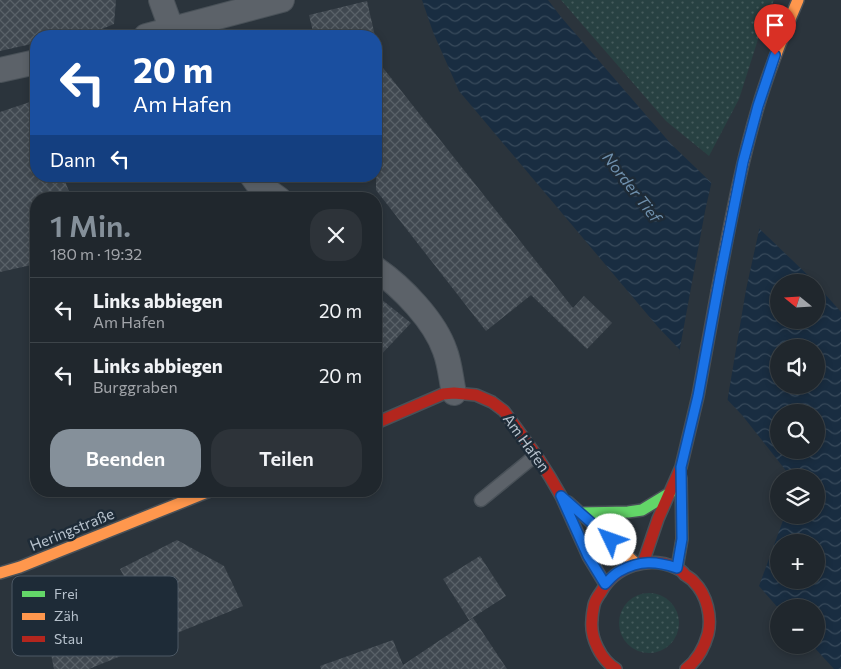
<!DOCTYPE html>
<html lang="de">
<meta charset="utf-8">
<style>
:root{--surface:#20272d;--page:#2d3339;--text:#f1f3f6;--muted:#a2a5aa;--line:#3d4449;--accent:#85909a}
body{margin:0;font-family:Commissioner,sans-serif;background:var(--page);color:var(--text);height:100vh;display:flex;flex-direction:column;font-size:19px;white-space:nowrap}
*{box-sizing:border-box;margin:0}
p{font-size:16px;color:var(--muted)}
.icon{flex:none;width:28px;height:28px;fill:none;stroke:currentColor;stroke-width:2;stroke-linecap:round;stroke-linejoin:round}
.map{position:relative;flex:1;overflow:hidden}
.side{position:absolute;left:30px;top:192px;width:352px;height:305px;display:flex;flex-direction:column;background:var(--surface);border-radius:20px;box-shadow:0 2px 8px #0003,0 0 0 1px var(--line)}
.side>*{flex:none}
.top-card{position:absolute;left:30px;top:30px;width:352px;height:152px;border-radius:20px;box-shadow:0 2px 8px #0003,0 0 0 1px var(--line);background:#1a4fa0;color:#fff;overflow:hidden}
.needle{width:32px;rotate:288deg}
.buttons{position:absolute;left:770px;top:274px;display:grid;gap:10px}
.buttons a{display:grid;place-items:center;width:55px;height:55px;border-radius:50%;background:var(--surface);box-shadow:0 2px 8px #0003,0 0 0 1px var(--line);font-size:25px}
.pin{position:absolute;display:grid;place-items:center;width:42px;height:42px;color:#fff;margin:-51px -21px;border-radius:50% 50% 50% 0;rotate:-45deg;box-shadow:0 0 5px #0007}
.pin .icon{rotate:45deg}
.me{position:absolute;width:55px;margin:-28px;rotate:312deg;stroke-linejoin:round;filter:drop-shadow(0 0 4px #0008)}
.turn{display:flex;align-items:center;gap:18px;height:105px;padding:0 20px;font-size:22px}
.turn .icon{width:65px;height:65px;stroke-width:2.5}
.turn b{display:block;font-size:35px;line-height:42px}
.then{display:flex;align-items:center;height:48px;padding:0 20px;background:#0003;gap:10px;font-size:19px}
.round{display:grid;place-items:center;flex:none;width:52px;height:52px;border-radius:20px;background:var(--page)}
.head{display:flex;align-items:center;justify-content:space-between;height:85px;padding:0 20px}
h1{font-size:30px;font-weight:600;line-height:38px;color:var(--accent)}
.button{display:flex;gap:10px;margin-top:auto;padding:10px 20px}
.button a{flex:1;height:58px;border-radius:20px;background:var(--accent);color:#fff;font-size:20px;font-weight:600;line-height:58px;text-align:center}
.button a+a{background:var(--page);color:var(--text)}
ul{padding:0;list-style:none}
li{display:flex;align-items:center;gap:15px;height:65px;padding:0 20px;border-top:1px solid var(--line)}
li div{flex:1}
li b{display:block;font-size:19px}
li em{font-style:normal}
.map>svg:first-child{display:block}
</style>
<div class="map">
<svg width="841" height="669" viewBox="0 0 841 669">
<defs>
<pattern id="grass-dots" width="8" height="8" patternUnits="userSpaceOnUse" patternTransform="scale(1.25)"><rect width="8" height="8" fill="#284142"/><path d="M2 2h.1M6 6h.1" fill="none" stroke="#455b5c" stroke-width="1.8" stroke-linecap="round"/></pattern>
<pattern id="water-waves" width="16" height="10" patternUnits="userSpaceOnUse" patternTransform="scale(1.25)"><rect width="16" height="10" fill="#192d41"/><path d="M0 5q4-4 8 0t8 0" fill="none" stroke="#384a5b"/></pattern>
<pattern id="building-cross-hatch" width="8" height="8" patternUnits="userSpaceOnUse" patternTransform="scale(1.25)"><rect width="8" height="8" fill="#404850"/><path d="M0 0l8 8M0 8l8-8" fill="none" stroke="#596168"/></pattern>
</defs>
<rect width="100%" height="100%" fill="#2b343c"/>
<!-- grass -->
<path fill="url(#grass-dots)" d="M561,0H774L761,30L739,99L709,156L666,121Z
M619 623a30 30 0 1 1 60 0a30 30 0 1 1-60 0Z"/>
<!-- water -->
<path fill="url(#water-waves)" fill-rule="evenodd" d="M422,0H548L561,17L671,144L815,282H779V320H816V284L841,312V669H834L812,645H816V608H779V609L759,586L785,515H816V478L791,477L742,415L658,327L459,91L433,32ZM779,348H816V385H779ZM779,412H816V450H779ZM779,542H816V580H779Z"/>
<!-- pier -->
<path fill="#2b343c" d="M712,180L760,226L746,290L727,403L679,353L705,211Z"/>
<!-- building -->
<path fill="url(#building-cross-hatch)" d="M0,0H116L114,24L102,29L86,31L61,36H36V43L0,51Z
M367,1L375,36H314L309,15Z
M376,59L573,308L584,296L612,323L587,349L531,295L486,331L376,190Z
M36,100V176H63L72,199H36V264L0,272V112Z
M376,295L411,323L376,360Z
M177,540L224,566L243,606L89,669H54L44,619L80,612L83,624L137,600L120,569Z
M480,556L506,596L469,620L443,579Z
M473,618L507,669H321L320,666L393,640L403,665Z"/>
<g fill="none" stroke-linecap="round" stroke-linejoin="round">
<defs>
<path id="lane" d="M481,500L536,455"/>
<path id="street" d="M161,0L174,36
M146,36L282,0
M0,70L36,62
M252,176L257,183L279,199
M376,269C402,287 435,321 445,351C450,364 451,379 454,393"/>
<path id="fast" d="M581,513L628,512L642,510L670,493
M677,568L682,539L681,478"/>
<path id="slow" d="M717,292C729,230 740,167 758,107C769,70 783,35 798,0
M568,502L611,540L636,564
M0,573L20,567L210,491"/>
<path id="jam" d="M376,423L443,394L454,393L476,395L492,402L504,411L536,455L550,477L561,496L588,556L605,584
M643,563L658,519L681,467L698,396L717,292
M616,669C601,660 590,638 592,620C592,616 593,610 594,605C595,601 598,596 601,592C615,566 649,555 676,568C679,569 683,572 685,575C688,577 692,579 694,582C707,595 712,617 708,634C704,648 698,660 686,669"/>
</defs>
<!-- lane casing -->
<use href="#lane" stroke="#495158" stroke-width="15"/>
<!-- street casing -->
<use href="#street" stroke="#495158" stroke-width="26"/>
<!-- fast casing -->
<use href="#fast" stroke="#495158" stroke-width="14"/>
<!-- slow casing -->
<use href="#slow" stroke="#495158" stroke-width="14"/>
<!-- jam casing -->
<use href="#jam" stroke="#495158" stroke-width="14"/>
<!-- lane -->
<use href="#lane" stroke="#5c6269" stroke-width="12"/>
<!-- street -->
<use href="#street" stroke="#5c6269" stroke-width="24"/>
<!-- fast -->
<use href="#fast" stroke="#63d668" stroke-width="11"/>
<!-- slow -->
<use href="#slow" stroke="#ff974d" stroke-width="11"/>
<!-- jam -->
<use href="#jam" stroke="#b3261e" stroke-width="11"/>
</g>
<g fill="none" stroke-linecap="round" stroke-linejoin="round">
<defs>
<path id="route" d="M611,540L561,496L588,556L605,584C609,580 614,574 620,571C640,560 656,561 677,568L682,539L681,467L698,396L720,277L743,162L758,106L775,55"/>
</defs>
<!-- route casing -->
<use href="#route" stroke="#114b97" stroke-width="12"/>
<!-- route -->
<use href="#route" stroke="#1a73e8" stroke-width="9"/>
</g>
<g text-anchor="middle" stroke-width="5" stroke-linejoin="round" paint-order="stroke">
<!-- street labels -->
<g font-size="15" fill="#b6c1cc" stroke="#1e2b37">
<text transform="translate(526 443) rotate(54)" y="5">Am Hafen</text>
<text transform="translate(72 530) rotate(-22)" y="5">Heringstraße</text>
</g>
<!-- water labels -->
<g font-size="16" font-style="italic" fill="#6e8fac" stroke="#1e2b37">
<text transform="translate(632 187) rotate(52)" y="6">Norder Tief</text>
</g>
</g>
<!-- legend -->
<rect x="12" y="576" width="166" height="80" rx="8" fill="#1e2b37" stroke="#4c5864" stroke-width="1"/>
<rect x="22" y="591" width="23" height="6" fill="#63d668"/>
<rect x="22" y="613" width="23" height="7" fill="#ff974d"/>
<rect x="22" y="636" width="23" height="6" fill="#b3261e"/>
<g font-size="14" fill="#b6c1cc">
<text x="54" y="599">Frei</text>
<text x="54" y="621">Zäh</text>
<text x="54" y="644">Stau</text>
</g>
</svg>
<div class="buttons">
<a><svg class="needle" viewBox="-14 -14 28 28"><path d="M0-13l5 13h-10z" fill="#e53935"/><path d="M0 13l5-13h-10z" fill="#a2a5aa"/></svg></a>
<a><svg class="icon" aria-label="sound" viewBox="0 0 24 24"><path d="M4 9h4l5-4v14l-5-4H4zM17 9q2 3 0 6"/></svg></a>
<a><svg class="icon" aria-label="search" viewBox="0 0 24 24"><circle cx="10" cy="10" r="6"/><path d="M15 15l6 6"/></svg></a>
<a><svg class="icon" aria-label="layers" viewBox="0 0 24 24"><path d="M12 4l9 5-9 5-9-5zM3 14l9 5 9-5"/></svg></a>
<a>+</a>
<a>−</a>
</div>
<div class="pin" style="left:775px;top:55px;background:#d93025"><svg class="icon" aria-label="arrive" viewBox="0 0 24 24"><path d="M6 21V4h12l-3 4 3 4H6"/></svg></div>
<svg class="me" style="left:611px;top:540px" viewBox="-20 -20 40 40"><circle r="19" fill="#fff"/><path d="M0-13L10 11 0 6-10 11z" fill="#1a73e8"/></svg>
<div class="top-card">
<div class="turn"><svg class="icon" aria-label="left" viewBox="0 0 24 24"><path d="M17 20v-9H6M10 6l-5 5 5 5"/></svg><div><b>20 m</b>Am Hafen</div></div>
<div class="then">Dann<svg class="icon" aria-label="left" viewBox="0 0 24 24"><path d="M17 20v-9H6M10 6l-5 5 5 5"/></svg></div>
</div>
<section class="side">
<div class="head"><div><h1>1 Min.</h1><p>180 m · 19:32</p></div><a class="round"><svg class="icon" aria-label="close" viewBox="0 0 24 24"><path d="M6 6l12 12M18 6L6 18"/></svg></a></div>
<ul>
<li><svg class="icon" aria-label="left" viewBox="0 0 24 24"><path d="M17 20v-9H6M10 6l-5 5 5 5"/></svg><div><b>Links abbiegen</b><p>Am Hafen</p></div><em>20 m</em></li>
<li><svg class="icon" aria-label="left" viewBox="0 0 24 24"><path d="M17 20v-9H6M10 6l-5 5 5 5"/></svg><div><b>Links abbiegen</b><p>Burggraben</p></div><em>20 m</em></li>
</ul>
<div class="button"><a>Beenden</a><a>Teilen</a></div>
</section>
</div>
